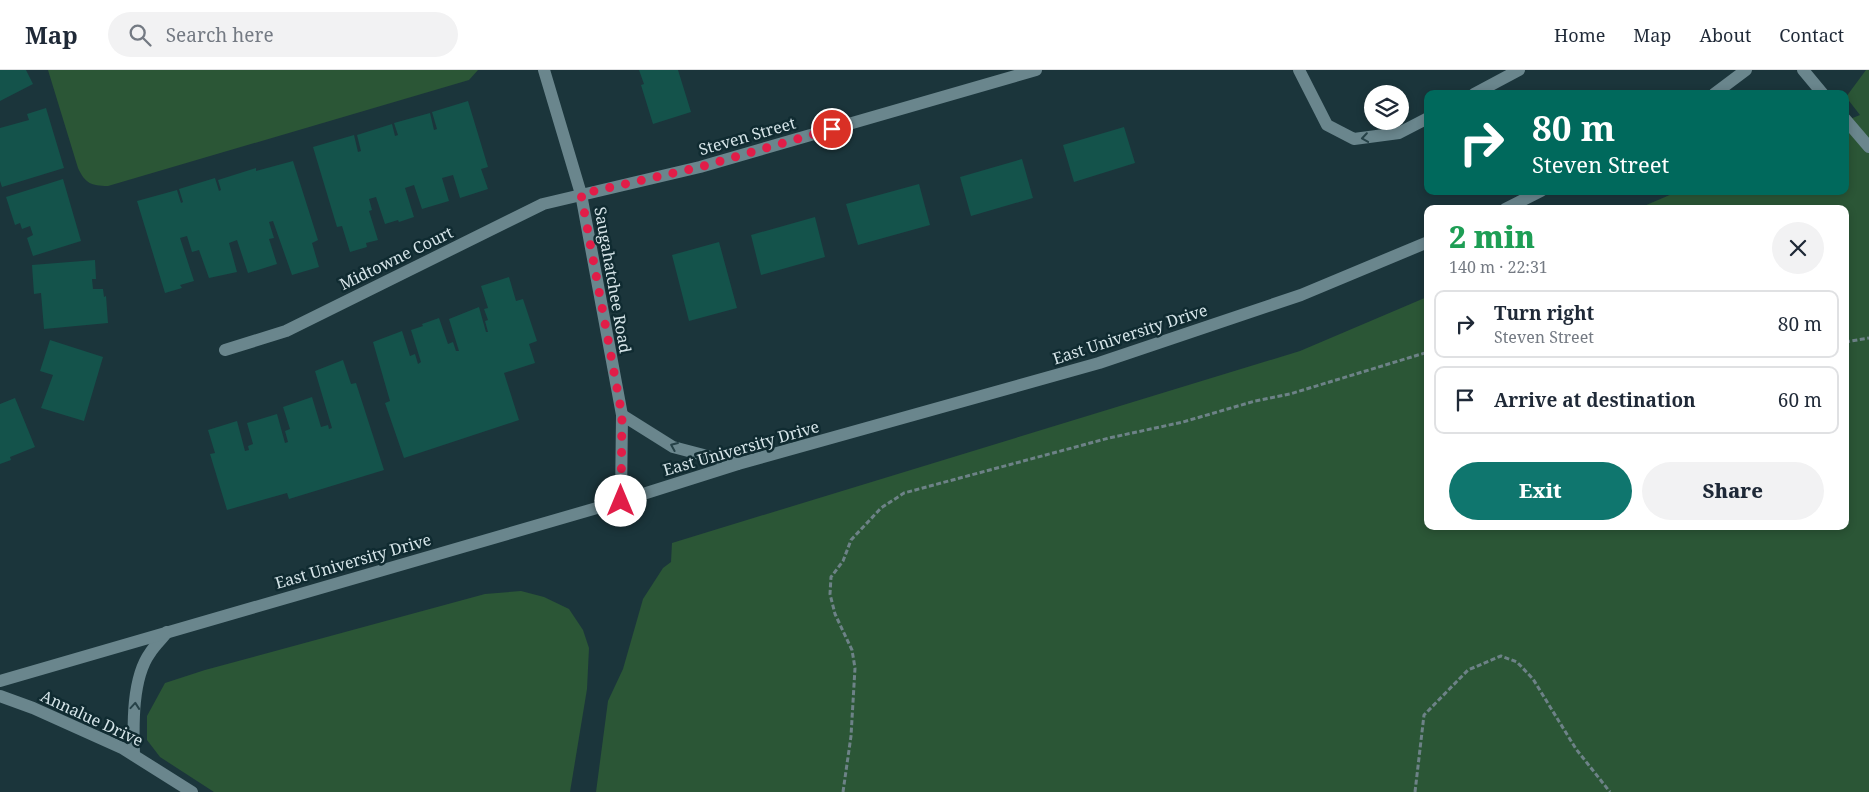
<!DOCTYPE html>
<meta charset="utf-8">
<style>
:root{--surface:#fff;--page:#f2f2f3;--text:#1f2937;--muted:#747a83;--line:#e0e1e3;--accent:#0f766e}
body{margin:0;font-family:"Noto Serif",serif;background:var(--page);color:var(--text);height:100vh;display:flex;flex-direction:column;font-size:19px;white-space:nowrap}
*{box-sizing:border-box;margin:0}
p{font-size:16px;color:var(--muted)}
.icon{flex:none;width:28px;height:28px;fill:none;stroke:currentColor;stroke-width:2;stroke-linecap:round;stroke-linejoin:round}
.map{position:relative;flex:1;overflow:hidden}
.drawer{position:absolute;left:1424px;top:135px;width:425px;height:325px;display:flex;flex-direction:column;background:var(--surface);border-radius:10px;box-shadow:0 2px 8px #0003}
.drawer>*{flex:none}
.guide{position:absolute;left:1424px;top:20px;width:425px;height:105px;border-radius:10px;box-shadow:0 2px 8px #0003;background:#00695c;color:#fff;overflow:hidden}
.tools{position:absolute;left:1364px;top:15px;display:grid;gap:10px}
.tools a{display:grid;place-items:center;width:45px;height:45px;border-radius:50%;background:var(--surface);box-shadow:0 2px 8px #0003;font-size:25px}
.pin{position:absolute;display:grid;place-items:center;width:42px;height:42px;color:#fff;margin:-21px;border:2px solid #fff;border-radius:50%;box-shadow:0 1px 5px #0007}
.me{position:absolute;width:55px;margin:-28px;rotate:0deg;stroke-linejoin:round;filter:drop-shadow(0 0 4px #0008)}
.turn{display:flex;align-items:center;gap:18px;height:105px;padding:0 25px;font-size:22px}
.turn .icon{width:65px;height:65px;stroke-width:2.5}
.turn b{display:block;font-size:35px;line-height:42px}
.round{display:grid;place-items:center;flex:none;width:52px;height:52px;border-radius:26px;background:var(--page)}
.headline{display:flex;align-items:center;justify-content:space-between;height:85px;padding:0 25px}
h1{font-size:30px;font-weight:800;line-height:38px;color:#1e9e55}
.action{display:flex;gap:10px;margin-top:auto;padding:10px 25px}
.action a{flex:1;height:58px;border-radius:30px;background:var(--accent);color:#fff;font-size:20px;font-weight:800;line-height:58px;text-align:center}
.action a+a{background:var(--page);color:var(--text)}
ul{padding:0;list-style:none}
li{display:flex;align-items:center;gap:15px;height:68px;margin:0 10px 8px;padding:0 15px;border:2px solid var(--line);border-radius:10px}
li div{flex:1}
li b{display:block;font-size:19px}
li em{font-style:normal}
header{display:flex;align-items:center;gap:30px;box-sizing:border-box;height:70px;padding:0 25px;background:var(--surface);border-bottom:1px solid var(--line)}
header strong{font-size:24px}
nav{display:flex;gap:28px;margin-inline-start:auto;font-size:18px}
.search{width:350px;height:45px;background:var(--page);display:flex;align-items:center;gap:12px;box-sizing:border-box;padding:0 18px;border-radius:28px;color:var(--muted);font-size:19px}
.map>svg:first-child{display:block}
</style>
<header>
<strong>Map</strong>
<div class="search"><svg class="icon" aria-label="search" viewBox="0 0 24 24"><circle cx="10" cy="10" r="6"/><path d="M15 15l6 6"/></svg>Search here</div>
<nav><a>Home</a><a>Map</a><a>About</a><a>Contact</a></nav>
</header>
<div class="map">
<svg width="1869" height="722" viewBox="0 0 1869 722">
<rect width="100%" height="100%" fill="#1b353b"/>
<!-- green -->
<path fill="#2b5636" d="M48,0H478L469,10L108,116C91,116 85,113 78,98Z
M1866,0H1869V722H596L608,631L623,599L643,529L663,498L671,492L672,473L1300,281L1427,227L1428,456H1845V139H1637L1679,121H1845V51L1860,45L1846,27Z
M521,521L544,527L569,539L583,560L589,578L587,619L570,722H214L160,687L147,670V646L165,613L205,600L485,524Z"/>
<!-- building -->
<path fill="#14534b" d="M0,0H26L33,14L0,31Z
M639,0H678L691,42L653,54L641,15L644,14Z
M468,31L488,97L481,99L488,119L460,128L453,105L442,108L449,131L422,139L414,115L405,118L414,147L399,152L398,150L385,154L376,127L369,129L372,140L369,141L378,170L366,173L367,177L350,182L342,156L337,157L313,77L354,65L358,82L361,81L357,65L392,54L395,66L398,65L394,53L430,43L434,60L437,59L432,42Z
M46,38L64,98L2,117L0,111V58L29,50L27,44Z
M1124,57L1135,93L1074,112L1063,75Z
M1022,89L1033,128L971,146L960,107Z
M293,91L318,170L312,173L319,197L292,205L273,151L269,152L274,168L269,169L277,194L248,203L237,170L229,173L237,202L209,208L199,180L192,182L187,166L180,168L194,211L180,215L182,218L165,223L137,131L177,120L181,133L183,132L179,119L215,108L219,121L221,120L218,110L256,98V101Z
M63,109L81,171L33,186L27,168L33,165L30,156L22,159L20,153L15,155L6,127Z
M919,114L930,155L858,175L846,134Z
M815,147L825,187L761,205L751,165Z
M719,172L737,238L689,251L672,185Z
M95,190L96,209H92L93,219H103L104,227L106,226L108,253L44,259L41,223L34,224L32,195Z
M509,207L516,231L523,229L537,271L529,274L535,293L504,303L519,350L404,388L385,333L390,331L373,272L402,261L410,286L415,284L418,294L421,292L411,260L423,256L422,254L439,248L448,274L453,272L456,281H459L449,249L479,237L486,262H488L485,251L488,250L484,239L488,238L481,216Z
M50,270L103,287L84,351L41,338L53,305L40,301Z
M343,290L351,314L356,313L384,400L289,429L287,423L227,440L210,384L215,383L208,360L237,351L245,381L249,380L248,376L253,374L247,353L277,344L285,373L288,372L285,361L290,359L283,337L312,327L321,357L328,355L329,359L332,358L315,301Z
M15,328L35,377L10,387L11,390L0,394V334Z"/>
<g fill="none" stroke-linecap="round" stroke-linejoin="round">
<!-- path -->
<path stroke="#6d8287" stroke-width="3" stroke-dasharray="5 2.5" stroke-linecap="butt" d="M1845,272L1869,268
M843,722L851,666L855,598L852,580L835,544L830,524L831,507L843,491L851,470L881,438L904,423L1109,368L1183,352L1255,331L1290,324L1428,282
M1415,722L1424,645L1468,600L1501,586L1517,592L1533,609L1576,679L1610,722"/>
<!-- service -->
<path stroke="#6a868d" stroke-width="12" d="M1299,0L1327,55L1354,69L1399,63L1428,48
M1474,24L1519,0"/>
<!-- minor -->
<path stroke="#6a868d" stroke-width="12" d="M544,0L581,124L622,345L621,431
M1803,0L1823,24
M1845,49L1869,77
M225,280L286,261L543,134L700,97L1036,0
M0,626L33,638L122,678L192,722
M134,685C133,655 132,608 150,583C155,575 162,569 167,562"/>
<!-- secondary -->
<path stroke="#6a868d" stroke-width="12" d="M1714,24L1746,0
M1505,139L1541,121
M622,345L673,377L738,394
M0,611L621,431L738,394L1099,293L1301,225L1428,172"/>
</g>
<!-- one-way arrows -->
<defs><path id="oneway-chevron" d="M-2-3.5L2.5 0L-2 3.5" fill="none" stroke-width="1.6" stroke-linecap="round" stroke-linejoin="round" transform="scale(1.25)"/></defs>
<g stroke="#264248">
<use href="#oneway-chevron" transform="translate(1365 68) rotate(172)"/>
<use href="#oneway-chevron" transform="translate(674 376) rotate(-157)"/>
<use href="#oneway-chevron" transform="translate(135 636) rotate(-85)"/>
</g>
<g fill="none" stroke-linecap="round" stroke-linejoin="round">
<!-- route -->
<path stroke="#e11d48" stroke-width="9" stroke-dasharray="0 16.2" d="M621,431L622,345L581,124L700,97L832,59"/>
</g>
<g text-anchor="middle" stroke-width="5" stroke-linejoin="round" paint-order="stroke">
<!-- street labels -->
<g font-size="16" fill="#d6e5e9" stroke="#102b31">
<text transform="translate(747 66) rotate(-16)" y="6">Steven Street</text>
<text transform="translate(396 188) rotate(-26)" y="6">Midtowne Court</text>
<text transform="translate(613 210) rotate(80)" y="6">Saugahatchee Road</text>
<text transform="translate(1130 264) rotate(-18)" y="6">East University Drive</text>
<text transform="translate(741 378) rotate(-16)" y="6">East University Drive</text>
<text transform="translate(353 491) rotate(-16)" y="6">East University Drive</text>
<text transform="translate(92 648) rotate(25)" y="6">Annalue Drive</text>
</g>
</g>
</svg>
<div class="tools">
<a><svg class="icon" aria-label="layers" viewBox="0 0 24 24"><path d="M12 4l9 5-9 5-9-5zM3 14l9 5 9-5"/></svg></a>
</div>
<div class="pin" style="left:832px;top:59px;background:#d93025"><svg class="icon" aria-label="arrive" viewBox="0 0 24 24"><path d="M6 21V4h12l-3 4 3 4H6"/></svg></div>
<svg class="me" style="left:621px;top:431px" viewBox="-20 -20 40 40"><circle r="19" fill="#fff"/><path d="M0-13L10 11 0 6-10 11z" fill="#e11d48"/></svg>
<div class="guide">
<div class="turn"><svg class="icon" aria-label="right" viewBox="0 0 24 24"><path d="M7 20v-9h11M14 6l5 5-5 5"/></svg><div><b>80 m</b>Steven Street</div></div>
</div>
<section class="drawer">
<div class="headline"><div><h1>2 min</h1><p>140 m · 22:31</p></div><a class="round"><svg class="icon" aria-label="close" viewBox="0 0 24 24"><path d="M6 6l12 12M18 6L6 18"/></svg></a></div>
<ul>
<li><svg class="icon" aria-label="right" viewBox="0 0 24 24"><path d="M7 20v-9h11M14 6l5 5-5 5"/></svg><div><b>Turn right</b><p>Steven Street</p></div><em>80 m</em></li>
<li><svg class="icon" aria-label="arrive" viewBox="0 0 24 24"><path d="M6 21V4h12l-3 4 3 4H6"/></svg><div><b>Arrive at destination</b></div><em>60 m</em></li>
</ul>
<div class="action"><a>Exit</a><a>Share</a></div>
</section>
</div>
